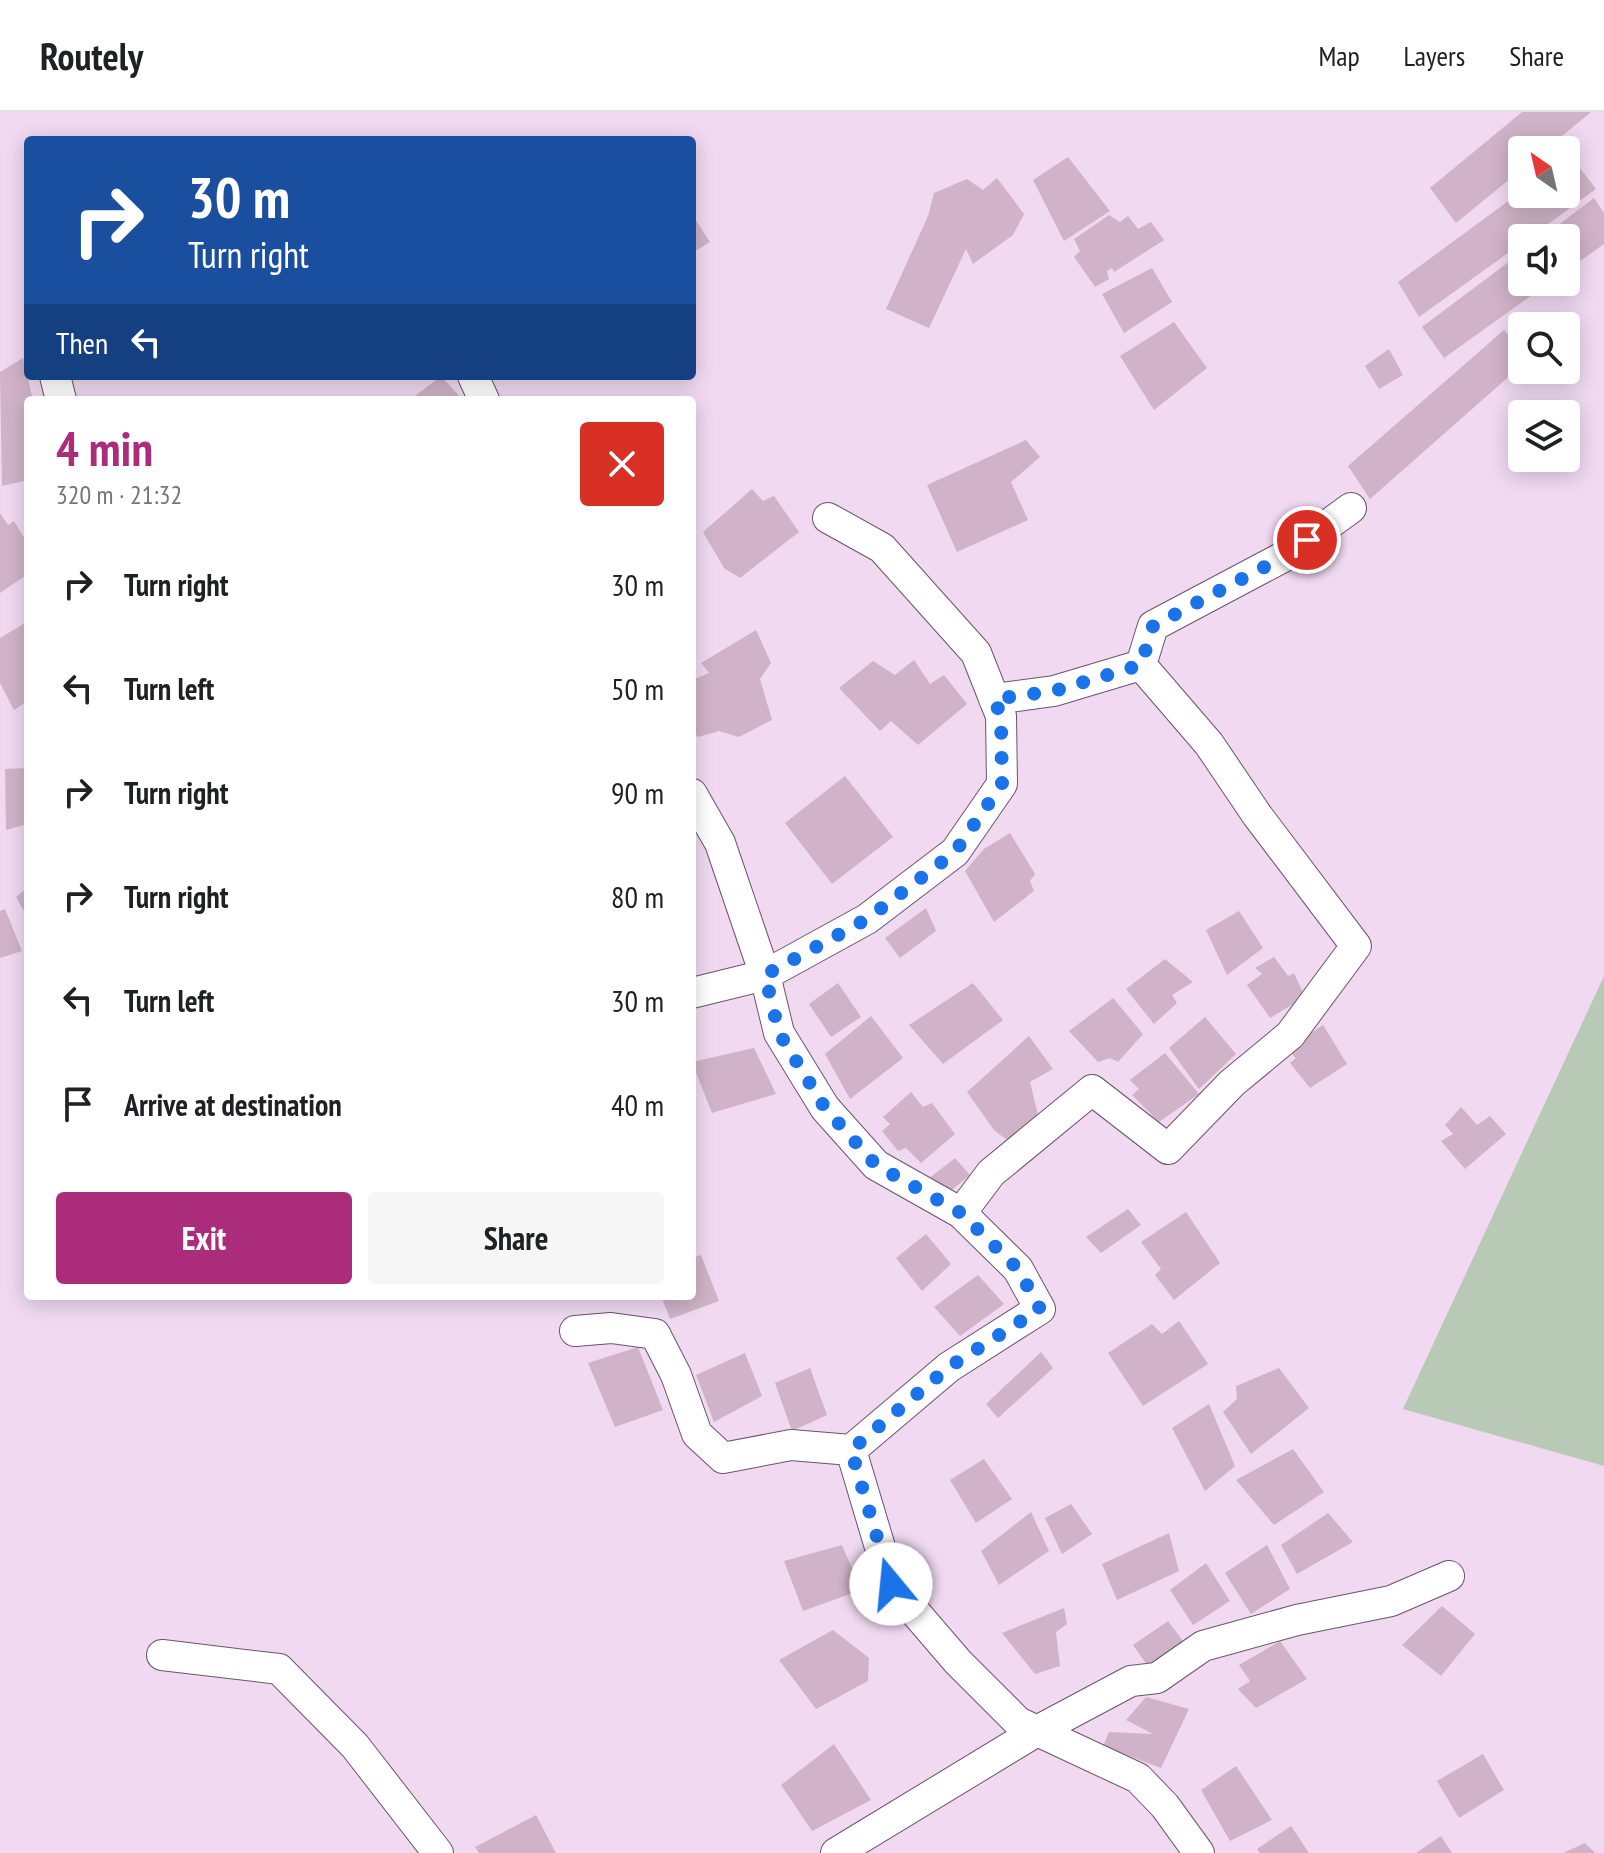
<!DOCTYPE html>
<meta charset="utf-8">
<style>
:root{--surface:#fff;--page:#f6f6f6;--text:#202124;--muted:#757577;--line:#e0e0e0;--accent:#ab2c7b}
body{margin:0;font-family:"PT Sans Narrow",sans-serif;background:var(--page);color:var(--text);height:100vh;display:flex;flex-direction:column;font-size:30px;white-space:nowrap}
*{box-sizing:border-box;margin:0}
p{font-size:26px;color:var(--muted)}
.icon{flex:none;width:44px;height:44px;fill:none;stroke:currentColor;stroke-width:2;stroke-linecap:round;stroke-linejoin:round}
.map{position:relative;flex:1;overflow:hidden}
.sheet{position:absolute;left:24px;top:284px;width:672px;height:904px;display:flex;flex-direction:column;background:var(--surface);border-radius:8px;box-shadow:0 4px 20px #0003}
.sheet>*{flex:none}
.banner{position:absolute;left:24px;top:24px;width:672px;height:244px;border-radius:8px;box-shadow:0 4px 20px #0003;background:#1a4fa0;color:#fff;overflow:hidden}
.needle{width:52px;rotate:326deg}
.controls{position:absolute;left:1508px;top:24px;display:grid;gap:16px}
.controls a{display:grid;place-items:center;width:72px;height:72px;border-radius:8px;background:var(--surface);box-shadow:0 4px 20px #0003;font-size:40px}
.pin{position:absolute;display:grid;place-items:center;width:68px;height:68px;color:#fff;margin:-34px;border:4px solid #fff;border-radius:50%;box-shadow:0 2px 8px #0007}
.me{position:absolute;width:88px;margin:-44px;rotate:343deg;stroke-linejoin:round;filter:drop-shadow(0 0 6px #0008)}
.turn{display:flex;align-items:center;gap:28px;height:168px;padding:0 32px;font-size:36px}
.turn .icon{width:104px;height:104px;stroke-width:2.5}
.turn b{display:block;font-size:56px;line-height:68px}
.then{display:flex;align-items:center;height:76px;padding:0 32px;background:#0003;gap:16px;font-size:30px}
.round{display:grid;place-items:center;flex:none;width:84px;height:84px;border-radius:8px;background:var(--page)}
.overview{display:flex;align-items:center;justify-content:space-between;height:136px;padding:0 32px}
h1{font-size:48px;font-weight:800;line-height:60px;color:var(--accent)}
.action{display:flex;gap:16px;margin-top:auto;padding:16px 32px}
.action a{flex:1;height:92px;border-radius:8px;background:var(--accent);color:#fff;font-size:32px;font-weight:800;line-height:92px;text-align:center}
.action a+a{background:var(--page);color:var(--text)}
ul{padding:0;list-style:none}
li{display:flex;align-items:center;gap:24px;height:104px;padding:0 32px}
li div{flex:1}
li b{display:block;font-size:30px}
li em{font-style:normal}
header{display:flex;align-items:center;gap:48px;box-sizing:border-box;height:112px;padding:0 40px;background:var(--surface);border-bottom:2px solid var(--line)}
header strong{font-size:38px}
nav{display:flex;gap:44px;margin-inline-start:auto;font-size:28px}
.map>svg:first-child{display:block}
</style>
<header>
<strong>Routely</strong>
<nav><a>Map</a><a>Layers</a><a>Share</a></nav>
</header>
<div class="map">
<svg width="1604" height="1741" viewBox="0 0 1604 1741">
<rect width="100%" height="100%" fill="#f0d9f1"/>
<!-- green -->
<path fill="#b8cab6" d="M1604,864V1354L1403,1297Z"/>
<!-- building -->
<path fill="#d0b3c8" d="M1522,0H1591L1545,38H1522V57L1456,111L1430,76Z
M1570,43L1596,77L1529,126H1522V131L1419,205L1398,170L1522,79V82H1566V46Z
M1068,45L1110,99L1064,129L1033,68Z
M997,66L1024,102L1013,123L973,152L966,137L929,216L886,197L928,104L934,81L967,67L983,78Z
M1594,86L1604,101V132L1566,159V126H1541Z
M692,102L710,130L692,141Z
M1109,103L1120,110L1128,104L1138,117L1151,110L1164,128L1114,160L1112,156L1107,159L1109,167L1095,175L1074,145L1080,139L1074,127Z
M1522,140V170H1550L1444,246L1422,215Z
M1152,156L1172,190L1124,221L1102,182Z
M1174,210L1207,256L1154,298L1120,244Z
M1504,218L1522,239V253L1370,387L1348,354Z
M1389,237L1403,263L1379,277L1365,254Z
M23,246L33,288H28V368L2,374L0,260Z
M441,264L463,288H410Z
M1026,328L1040,345L1011,370L1028,408L957,440L927,373Z
M752,377L763,389L774,384L799,420L740,466L724,456L703,420Z
M0,401L8,413L14,409L28,432V462L0,481Z
M25,511L28,515V589L14,598L0,571V526Z
M756,518L771,551L760,567L772,608L739,625L719,619L698,625L692,619V568L709,561L701,551Z
M914,548L930,572L944,563L967,592L918,633L891,609L880,619L839,576L873,549L895,563Z
M28,656V712L6,718L5,657Z
M845,664L893,725L832,772L785,711Z
M1010,721L1035,762L1030,769L1034,779L994,810L965,759L984,737Z
M28,775V806L16,785Z
M926,796L936,819L900,846L885,826Z
M5,797L22,839L0,846V799Z
M1239,799L1263,836L1227,863L1206,818Z
M1274,845L1288,864L1294,861L1305,885L1270,906L1247,873L1262,862L1255,856Z
M1165,847L1193,870L1172,883L1177,891L1154,912L1126,877Z
M838,871L861,905L831,925L809,892Z
M973,871L1003,908L943,952L909,913Z
M1113,886L1143,922L1118,950L1110,946L1098,950L1069,919Z
M871,904L903,946L850,987L825,942Z
M1205,905L1236,942L1199,977L1169,936Z
M1323,913L1347,952L1310,976L1290,951L1296,946L1286,937Z
M1029,924L1053,957L1030,970L1039,1007L1007,1028L994,1018L967,980Z
M754,936L776,982L712,1001L692,950Z
M1165,941L1199,982L1159,1010L1132,983L1139,977L1130,968Z
M911,980L923,995L932,991L955,1022L921,1051L906,1036L898,1039L882,1019L890,1012L883,1005Z
M1461,995L1477,1013L1490,1004L1506,1022L1465,1057L1441,1029L1453,1022L1445,1013Z
M955,1046L970,1063L947,1082L928,1067Z
M1128,1097L1141,1113L1101,1141L1086,1125Z
M1186,1100L1220,1151L1174,1188L1155,1163L1161,1157L1141,1130Z
M926,1122L951,1152L922,1179L896,1146Z
M701,1143L719,1189L670,1207L661,1184H692V1146Z
M978,1163L1004,1192L960,1224L934,1195Z
M1179,1209L1208,1252L1143,1294L1108,1241L1152,1212L1162,1222Z
M638,1235L663,1298L615,1315L588,1251Z
M1041,1240L1053,1256L998,1306L986,1292Z
M745,1241L762,1284L714,1310L696,1263Z
M810,1256L827,1303L792,1319L775,1271Z
M1279,1256L1309,1296L1251,1342L1223,1300L1237,1287L1236,1274Z
M1209,1292L1235,1354L1205,1379L1172,1316Z
M1293,1337L1324,1380L1274,1413L1236,1368Z
M984,1347L1012,1387L976,1411L950,1368Z
M1071,1392L1092,1422L1062,1442L1045,1406Z
M1031,1400L1049,1439L999,1473L981,1439Z
M1328,1401L1353,1430L1297,1462L1281,1433Z
M1169,1421L1179,1459L1117,1488L1102,1452Z
M842,1433L861,1478L803,1499L784,1449Z
M1267,1433L1290,1477L1251,1502L1225,1461Z
M1206,1451L1230,1489L1193,1513L1170,1478Z
M1442,1494L1475,1522L1441,1564L1402,1533Z
M1064,1496L1067,1512L1056,1520L1060,1554L1035,1562L1002,1521Z
M1168,1509L1183,1529L1149,1556L1133,1533Z
M833,1518L869,1546L868,1569L816,1597L779,1548Z
M1280,1529L1307,1567L1256,1596L1238,1577L1250,1569L1239,1553Z
M1146,1585L1189,1597L1161,1656L1103,1634L1109,1620L1153,1622L1126,1608Z
M834,1632L871,1688L812,1719L781,1673Z
M1483,1642L1504,1678L1459,1706L1437,1669Z
M1236,1654L1272,1708L1230,1729L1201,1678Z
M536,1703L556,1741H479L475,1735Z
M1291,1714L1309,1741H1260L1257,1737Z
M1441,1724L1452,1741H1416Z
M1585,1731L1595,1741H1563Z"/>
<g fill="none" stroke-linecap="round" stroke-linejoin="round">
<defs>
<path id="minor" d="M55,264L61,288
M473,264L484,288
M994,587L1054,579L1141,553
M692,682L720,731L765,863L779,921L825,996L876,1053L961,1101L1018,1157L1040,1197L949,1255L851,1338
M692,881L765,863L867,807L955,740L1002,672L1001,604L976,541L882,436L828,406
M961,1101L991,1061L1092,978L1168,1037L1232,971L1290,923L1356,834L1257,703L1209,632L1141,553L1153,514L1285,444L1351,396
M575,1219L611,1216L655,1222L676,1263L697,1322L723,1346L791,1333L851,1338L891,1472L958,1550L1018,1610L1138,1666L1165,1694L1199,1741
M162,1543L279,1557L355,1634L438,1741
M836,1741L1037,1619L1131,1569L1157,1566L1203,1534L1297,1508L1391,1489L1449,1464"/>
</defs>
<!-- minor casing -->
<use href="#minor" stroke="#69556a" stroke-width="32"/>
<!-- minor -->
<use href="#minor" stroke="#fff" stroke-width="30"/>
</g>
<g fill="none" stroke-linecap="round" stroke-linejoin="round">
<!-- route -->
<path stroke="#1a73e8" stroke-width="14" stroke-dasharray="0 25.2" d="M891,1472L851,1338L949,1255L1040,1197L1018,1157L961,1101L876,1053L825,996L779,921L765,863L867,807L955,740L1002,672L1001,604L994,587L1054,579L1141,553L1153,514L1285,444L1307,428"/>
</g>
</svg>
<div class="controls">
<a><svg class="needle" viewBox="-14 -14 28 28"><path d="M0-13l5 13h-10z" fill="#e53935"/><path d="M0 13l5-13h-10z" fill="#757577"/></svg></a>
<a><svg class="icon" aria-label="sound" viewBox="0 0 24 24"><path d="M4 9h4l5-4v14l-5-4H4zM17 9q2 3 0 6"/></svg></a>
<a><svg class="icon" aria-label="search" viewBox="0 0 24 24"><circle cx="10" cy="10" r="6"/><path d="M15 15l6 6"/></svg></a>
<a><svg class="icon" aria-label="layers" viewBox="0 0 24 24"><path d="M12 4l9 5-9 5-9-5zM3 14l9 5 9-5"/></svg></a>
</div>
<div class="pin" style="left:1307px;top:428px;background:#d93025"><svg class="icon" aria-label="arrive" viewBox="0 0 24 24"><path d="M6 21V4h12l-3 4 3 4H6"/></svg></div>
<svg class="me" style="left:891px;top:1472px" viewBox="-20 -20 40 40"><circle r="19" fill="#fff"/><path d="M0-13L10 11 0 6-10 11z" fill="#1a73e8"/></svg>
<div class="banner">
<div class="turn"><svg class="icon" aria-label="right" viewBox="0 0 24 24"><path d="M7 20v-9h11M14 6l5 5-5 5"/></svg><div><b>30 m</b>Turn right</div></div>
<div class="then">Then<svg class="icon" aria-label="left" viewBox="0 0 24 24"><path d="M17 20v-9H6M10 6l-5 5 5 5"/></svg></div>
</div>
<section class="sheet">
<div class="overview"><div><h1>4 min</h1><p>320 m · 21:32</p></div><a class="round" style="background:#d93025;color:#fff"><svg class="icon" aria-label="close" viewBox="0 0 24 24"><path d="M6 6l12 12M18 6L6 18"/></svg></a></div>
<ul>
<li><svg class="icon" aria-label="right" viewBox="0 0 24 24"><path d="M7 20v-9h11M14 6l5 5-5 5"/></svg><div><b>Turn right</b></div><em>30 m</em></li>
<li><svg class="icon" aria-label="left" viewBox="0 0 24 24"><path d="M17 20v-9H6M10 6l-5 5 5 5"/></svg><div><b>Turn left</b></div><em>50 m</em></li>
<li><svg class="icon" aria-label="right" viewBox="0 0 24 24"><path d="M7 20v-9h11M14 6l5 5-5 5"/></svg><div><b>Turn right</b></div><em>90 m</em></li>
<li><svg class="icon" aria-label="right" viewBox="0 0 24 24"><path d="M7 20v-9h11M14 6l5 5-5 5"/></svg><div><b>Turn right</b></div><em>80 m</em></li>
<li><svg class="icon" aria-label="left" viewBox="0 0 24 24"><path d="M17 20v-9H6M10 6l-5 5 5 5"/></svg><div><b>Turn left</b></div><em>30 m</em></li>
<li><svg class="icon" aria-label="arrive" viewBox="0 0 24 24"><path d="M6 21V4h12l-3 4 3 4H6"/></svg><div><b>Arrive at destination</b></div><em>40 m</em></li>
</ul>
<div class="action"><a>Exit</a><a>Share</a></div>
</section>
</div>
